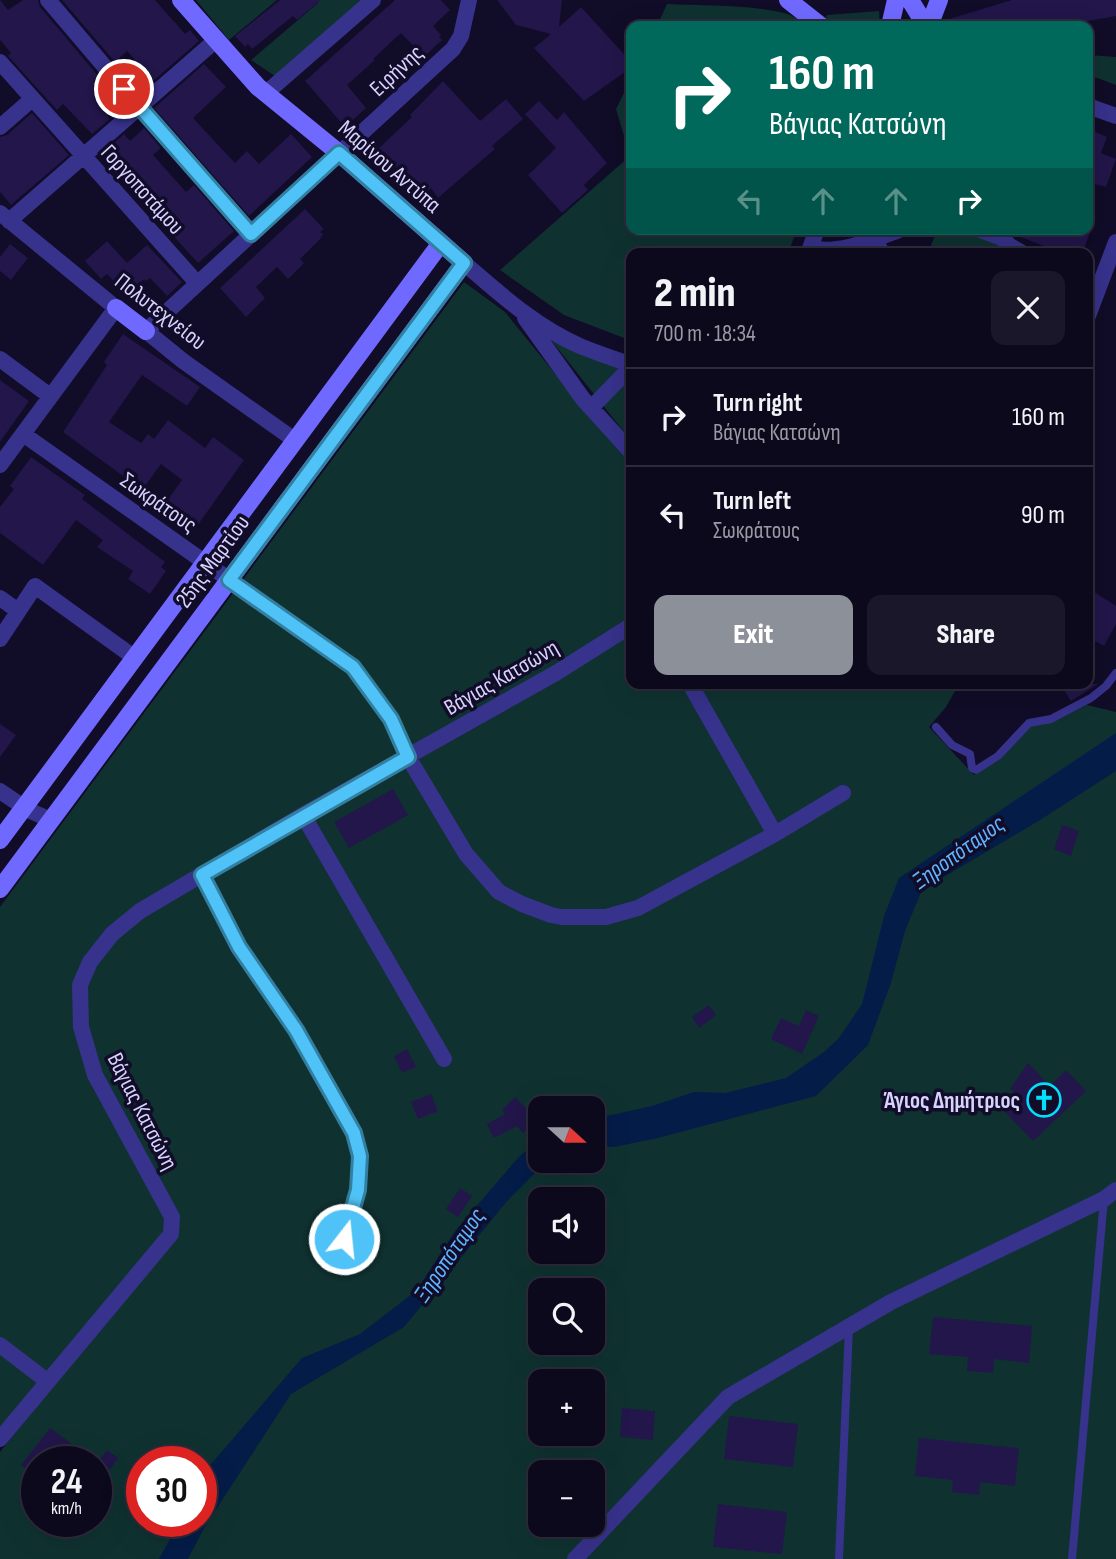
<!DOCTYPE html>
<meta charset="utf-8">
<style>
:root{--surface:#0d091d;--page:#1b172a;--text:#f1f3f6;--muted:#9a9aa4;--line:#2d2a3b;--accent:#8c9099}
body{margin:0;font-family:"Sofia Sans Condensed",sans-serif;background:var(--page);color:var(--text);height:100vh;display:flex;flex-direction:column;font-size:26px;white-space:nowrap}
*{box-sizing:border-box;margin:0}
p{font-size:23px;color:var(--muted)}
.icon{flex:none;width:38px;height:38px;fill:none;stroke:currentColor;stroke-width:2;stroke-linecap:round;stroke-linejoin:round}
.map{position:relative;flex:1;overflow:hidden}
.panel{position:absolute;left:626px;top:248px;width:467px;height:441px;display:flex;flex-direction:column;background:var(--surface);border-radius:14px;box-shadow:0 7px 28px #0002,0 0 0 2px var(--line)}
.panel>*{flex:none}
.top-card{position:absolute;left:626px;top:21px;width:467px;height:214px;border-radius:14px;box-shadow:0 7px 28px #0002,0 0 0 2px var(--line);background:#00695c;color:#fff;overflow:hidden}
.needle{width:46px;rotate:111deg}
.tools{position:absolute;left:528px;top:1096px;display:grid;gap:14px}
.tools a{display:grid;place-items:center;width:77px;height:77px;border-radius:14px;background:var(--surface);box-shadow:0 7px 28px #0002,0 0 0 2px var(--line);font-size:35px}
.speed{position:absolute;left:21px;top:1446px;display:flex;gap:14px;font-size:35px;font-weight:700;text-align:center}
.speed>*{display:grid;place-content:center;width:91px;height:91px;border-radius:50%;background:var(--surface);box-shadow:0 7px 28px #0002,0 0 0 2px var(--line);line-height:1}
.speed small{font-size:18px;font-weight:400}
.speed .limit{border:10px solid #d22;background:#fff;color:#111}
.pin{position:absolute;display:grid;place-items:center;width:60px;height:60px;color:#fff;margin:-30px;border:4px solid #fff;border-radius:50%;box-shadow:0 2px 7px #0007}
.me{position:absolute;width:77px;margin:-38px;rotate:16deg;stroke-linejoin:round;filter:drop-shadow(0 0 5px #0008)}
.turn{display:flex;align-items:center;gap:24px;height:147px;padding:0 28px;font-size:32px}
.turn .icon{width:91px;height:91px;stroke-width:2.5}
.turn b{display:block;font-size:49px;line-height:60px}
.lanes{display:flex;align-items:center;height:66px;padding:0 28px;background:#0003;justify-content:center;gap:35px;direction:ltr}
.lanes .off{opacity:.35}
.round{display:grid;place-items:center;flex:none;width:74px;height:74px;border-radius:14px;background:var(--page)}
.overview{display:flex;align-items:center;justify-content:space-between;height:119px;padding:0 28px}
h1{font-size:42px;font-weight:800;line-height:52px}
.button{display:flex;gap:14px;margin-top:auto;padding:14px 28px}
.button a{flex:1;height:80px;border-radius:14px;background:var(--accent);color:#fff;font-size:28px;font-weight:800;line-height:80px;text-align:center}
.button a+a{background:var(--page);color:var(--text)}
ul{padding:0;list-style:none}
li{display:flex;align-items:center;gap:21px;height:98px;padding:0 28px;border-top:2px solid var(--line)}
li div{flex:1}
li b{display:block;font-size:26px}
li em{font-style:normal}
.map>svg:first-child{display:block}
</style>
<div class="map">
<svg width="1116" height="1559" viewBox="0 0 1116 1559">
<rect width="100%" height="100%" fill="#110c27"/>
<!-- green -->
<path fill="#0f3231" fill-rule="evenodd" d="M196,0H277L229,40Z
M316,0H363L275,76L251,60L318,3Z
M667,4C705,6 747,4 784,13C793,15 800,21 808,26H657Z
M879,11L880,26H833L826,18L827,15Z
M1089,55L1116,57V85L1089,75Z
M632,77V229H797L788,254H632V341L564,315L500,270L630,156L616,109Z
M937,229H961L1005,246L1002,254H928Z
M464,282L505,312L586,412L632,461V684H959L946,707L929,727L974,775L998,761L1031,726L1055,721L1087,705L1116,712V1559H0V1452L136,1283L0,1436V907ZM541,1108H593V1160H541ZM541,1199H593V1251H541ZM541,1290H593V1342H541ZM541,1381H593V1433H541ZM37,1461H96V1521H37ZM142,1461H201V1521H142ZM541,1472H593V1524H541Z
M551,340L632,373V442Z"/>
<!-- water -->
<path fill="#041c48" d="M1116,733V771L1040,820L922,890L905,931L891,983L868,1045L816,1096L658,1138L614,1147L593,1146V1119L652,1106L694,1092L725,1093L786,1078L824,1052L839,1038L862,1004L884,916L899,878Z
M541,1137V1160H548L508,1200L404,1327L291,1394L204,1528L188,1559H159L180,1521H201V1479L206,1470L302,1358L360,1334L417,1290L455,1231L517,1159Z"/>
<!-- building -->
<path fill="#22164a" d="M0,0L8,10L23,0H38L40,7L99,77L93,82L119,99L121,105L108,116L110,119L92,134L63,104L57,110L8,56L11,53L0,40Z
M62,0H155L185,34L190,30L199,41L153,81L127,51L115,62Z
M280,0H321L297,20L293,16L252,49L248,44L245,47L235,36Z
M395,0H441L450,10L433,26L441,35L439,37L442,40L424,57L401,33L373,59L375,60L347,85L366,108L345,127L305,81Z
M497,0H562L559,27L581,7L632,63V67L584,101L534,48L551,34L516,25Z
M1012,0H1116V16L1060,26H941L943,21Z
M204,64L226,87L193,118L235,163L247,151L259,164L291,134L312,157L249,216L154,108Z
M443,81L480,121L506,99L523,119L492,146L495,149L438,198L431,188L422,196L378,149L412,117L410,115Z
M539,101L557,120L564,112L607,163L584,185L588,190L562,213L528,175L556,148L525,114Z
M32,113L69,155L11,205L0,192V137L7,135Z
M144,128L161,148L153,155L186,192L194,185L234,231L198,263L157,218L162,213L106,150L124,134L130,141Z
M1088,129L1107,137L1101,153L1116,159L1106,187L1088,182Z
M305,209L324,229L320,232L323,234L321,238L300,259L304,263L288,279L277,267L256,287L265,298L246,317L220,288Z
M1007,229H1081L1090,232L1082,254H1065L1013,234Z
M107,241L127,263L147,245L182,282L167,296L150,278L146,281L144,279L128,295L107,274L101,279L85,261Z
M10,244L28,258L11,280L0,271V257Z
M123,334L200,387L187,406L142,375L109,422L141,443L148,434L154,439L168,420L205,448L213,437L244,460L195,529L163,506L182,480L161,464L142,490L63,432L107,365L104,362Z
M0,380L29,401L0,442Z
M31,457L85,495L82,499L165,562L161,567L166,571L150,594L128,579L133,571L97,547L103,540L76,520L43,565L0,533V507L14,489L10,486Z
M1088,588L1116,606V624L1104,646L1088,637L1094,625L1088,621Z
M1060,684H1098L1071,701Z
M0,724L16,735L0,757Z
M393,789L408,815L349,848L334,822Z
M1062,825L1079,831L1071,856L1054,849Z
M709,1005L716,1015L699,1028L692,1017Z
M806,1010L819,1016L802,1054L771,1039L781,1018L799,1026Z
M407,1049L416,1067L402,1073L394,1056Z
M1028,1063L1050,1086L1066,1070L1086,1091L1033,1141L1003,1110L1018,1095L1010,1089Z
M431,1094L438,1111L418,1119L411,1102Z
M515,1097L537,1120L523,1133L517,1126L494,1138L487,1124L505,1114L502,1110Z
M460,1188L472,1196L458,1217L446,1209Z
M933,1317L1032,1326L1029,1363L994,1359L993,1373L967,1371L968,1357L929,1354Z
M622,1408L655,1411L653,1440L620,1437Z
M729,1416L798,1424L793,1467L724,1459Z
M50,1428L69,1442L92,1461H37V1477L21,1465Z
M919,1438L1019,1448L1015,1486L980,1482L979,1495L952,1492L953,1480L915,1476Z
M107,1450L118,1458L107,1473L96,1465Z
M718,1504L787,1512L782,1554L713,1547Z"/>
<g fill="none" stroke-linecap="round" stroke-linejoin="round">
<!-- lane -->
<path stroke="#37328b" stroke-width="8" d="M936,727L952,745L970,754L972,768L976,770L998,756L1029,723L1051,719L1091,698L1106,686L1116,673
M839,1559L849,1328
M1072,1559L1104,1199"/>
<!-- street -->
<path stroke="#37328b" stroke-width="16" d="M48,0L139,107L251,234
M0,62L197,283
M266,93L373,0
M1088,106L1116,116
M0,127L31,100
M0,213L116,308L0,465
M9,221L216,40
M871,229L882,254
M978,229L1002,238L1010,246L1024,254
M810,248C840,255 874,239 902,229
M808,254L817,229
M464,263C500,294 536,327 580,346C597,353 615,359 632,365
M1088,316L1116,242
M525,318L583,399L632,453
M0,359L50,396
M591,408L632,366
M23,434L353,667L391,719L408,757L466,854L499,892L522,904L551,915L562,917H606L638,908L775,834L843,793
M296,441L183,361L146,331L453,49L461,36L469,0
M0,598L18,611
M0,639L35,586L135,658
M690,684L775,834
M0,791L28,810L51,820
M303,815L444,1059
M202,875L239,947L296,1029L353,1133L360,1156L358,1190L344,1239
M0,1345L47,1381
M0,1439L171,1234L172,1217L95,1075L81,1027L80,985L90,962L112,934L140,911L303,815L556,673L632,625
M575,1559L728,1397L891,1302L1104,1199L1116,1190"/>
<!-- secondary -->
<path stroke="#7069ff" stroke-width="18" d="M788,0L821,26
M910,0L926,26
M890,26L896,0
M929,26L939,0
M116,308L146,331
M0,840L441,243
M0,889L464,263L339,153L258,87L181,0"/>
</g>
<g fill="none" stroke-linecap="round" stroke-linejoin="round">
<defs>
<path id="route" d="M124,89L251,234L339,153L464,263L229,580L353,667L391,719L408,757L202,875L239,947L296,1030L354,1133L360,1156L358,1190L344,1239"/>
</defs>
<!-- route casing -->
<use href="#route" stroke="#337fa1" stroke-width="18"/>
<!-- route -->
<use href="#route" stroke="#4fc3f7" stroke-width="12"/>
</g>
<!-- icons -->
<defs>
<symbol id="church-ring" viewBox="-11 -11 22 22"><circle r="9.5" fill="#110c27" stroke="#00e0fd" stroke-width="1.5"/><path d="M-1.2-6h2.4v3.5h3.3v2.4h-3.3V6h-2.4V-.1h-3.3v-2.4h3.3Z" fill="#00e0fd"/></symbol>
</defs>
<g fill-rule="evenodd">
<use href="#church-ring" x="1025" y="1081" width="38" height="38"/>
</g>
<g text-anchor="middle" stroke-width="7" stroke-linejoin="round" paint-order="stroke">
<!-- street labels -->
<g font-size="23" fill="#d8d2ff" stroke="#110c27">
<text transform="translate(396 70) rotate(-43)" y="8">Ειρήνης</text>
<text transform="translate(390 166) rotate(41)" y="8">Μαρίνου Αντύπα</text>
<text transform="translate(143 189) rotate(48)" y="8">Γοργοποτάμου</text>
<text transform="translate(161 311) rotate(38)" y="8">Πολυτεχνείου</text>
<text transform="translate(159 502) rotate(35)" y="8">Σωκράτους</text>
<text transform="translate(212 561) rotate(-54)" y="8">25ης Μαρτίου</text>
<text transform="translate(501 677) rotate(-30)" y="8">Βάγιας Κατσώνη</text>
<text transform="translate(143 1111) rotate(63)" y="8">Βάγιας Κατσώνη</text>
</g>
<!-- poi labels -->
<g font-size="23" font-weight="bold" fill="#d8d2ff" stroke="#110c27" text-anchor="end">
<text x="1020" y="1108">Άγιος Δημήτριος</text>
</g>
<!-- water labels -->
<g font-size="24" font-style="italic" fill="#60b3ff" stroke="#110c27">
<text transform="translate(958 852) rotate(-36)" y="8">Ξηροπόταμος</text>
<text transform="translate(449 1255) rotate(-56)" y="8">Ξηροπόταμος</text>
</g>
</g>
</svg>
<div class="tools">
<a><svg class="needle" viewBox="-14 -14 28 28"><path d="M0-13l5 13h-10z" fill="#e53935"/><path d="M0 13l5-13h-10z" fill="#9a9aa4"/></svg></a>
<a><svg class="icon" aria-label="sound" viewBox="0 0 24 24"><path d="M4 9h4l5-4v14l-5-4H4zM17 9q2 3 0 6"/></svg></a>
<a><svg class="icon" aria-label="search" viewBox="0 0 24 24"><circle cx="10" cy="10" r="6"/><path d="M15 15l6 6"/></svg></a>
<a>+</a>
<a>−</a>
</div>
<div class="speed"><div>24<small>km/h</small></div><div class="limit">30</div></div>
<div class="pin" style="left:124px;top:89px;background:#d93025"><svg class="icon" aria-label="arrive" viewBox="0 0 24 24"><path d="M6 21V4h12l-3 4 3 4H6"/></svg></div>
<svg class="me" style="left:344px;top:1239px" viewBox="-20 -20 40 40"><circle r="17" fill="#4fc3f7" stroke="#fff" stroke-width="3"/><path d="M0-11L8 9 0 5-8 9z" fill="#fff"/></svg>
<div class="top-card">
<div class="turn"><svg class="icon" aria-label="right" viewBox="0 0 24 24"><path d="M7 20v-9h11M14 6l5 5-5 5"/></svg><div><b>160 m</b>Βάγιας Κατσώνη</div></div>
<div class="lanes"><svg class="icon off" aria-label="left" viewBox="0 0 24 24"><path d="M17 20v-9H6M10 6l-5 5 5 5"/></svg><svg class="icon off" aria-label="ahead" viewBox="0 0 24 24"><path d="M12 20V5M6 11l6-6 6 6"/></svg><svg class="icon off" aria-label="ahead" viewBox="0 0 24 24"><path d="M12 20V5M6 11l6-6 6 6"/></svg><svg class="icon" aria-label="right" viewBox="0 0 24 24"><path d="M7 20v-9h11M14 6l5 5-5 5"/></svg></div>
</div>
<section class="panel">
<div class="overview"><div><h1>2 min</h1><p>700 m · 18:34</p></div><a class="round"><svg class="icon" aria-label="close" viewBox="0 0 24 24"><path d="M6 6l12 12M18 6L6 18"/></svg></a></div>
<ul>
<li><svg class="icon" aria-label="right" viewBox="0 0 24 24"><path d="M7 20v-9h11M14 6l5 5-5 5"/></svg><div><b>Turn right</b><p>Βάγιας Κατσώνη</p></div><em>160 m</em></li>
<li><svg class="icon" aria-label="left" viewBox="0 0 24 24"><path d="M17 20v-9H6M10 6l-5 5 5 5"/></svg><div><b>Turn left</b><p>Σωκράτους</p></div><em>90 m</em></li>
</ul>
<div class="button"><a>Exit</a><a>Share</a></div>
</section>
</div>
